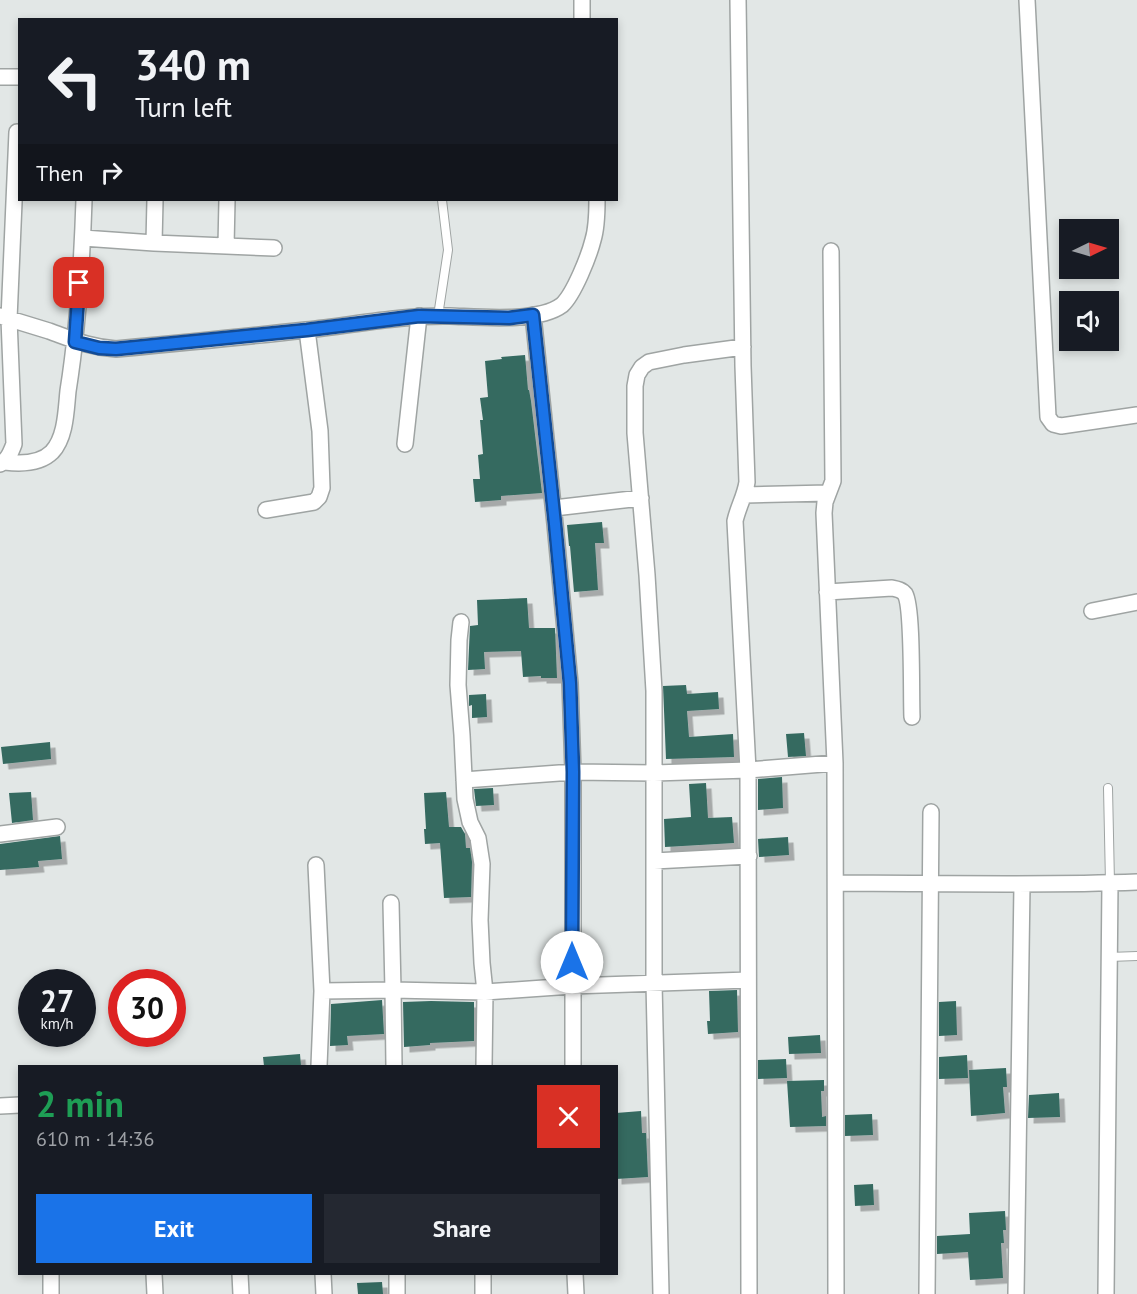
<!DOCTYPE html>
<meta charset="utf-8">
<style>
:root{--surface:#171b24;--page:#242831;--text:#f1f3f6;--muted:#9ea1a6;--accent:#1a73e8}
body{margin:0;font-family:"PT Sans",sans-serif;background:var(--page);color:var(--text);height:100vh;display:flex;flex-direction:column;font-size:22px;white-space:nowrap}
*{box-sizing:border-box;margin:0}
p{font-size:20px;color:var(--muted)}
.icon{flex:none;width:33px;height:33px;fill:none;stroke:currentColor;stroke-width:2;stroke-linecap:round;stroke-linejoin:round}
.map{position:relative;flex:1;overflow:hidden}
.side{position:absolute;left:18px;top:1065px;width:600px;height:210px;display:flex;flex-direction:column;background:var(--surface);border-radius:0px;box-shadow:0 3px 9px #0003}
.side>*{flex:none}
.top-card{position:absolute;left:18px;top:18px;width:600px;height:183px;border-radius:0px;box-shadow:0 3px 9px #0003;background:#171b24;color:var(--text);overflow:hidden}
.needle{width:39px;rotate:85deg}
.fabs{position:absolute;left:1059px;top:219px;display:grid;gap:12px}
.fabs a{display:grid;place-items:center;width:60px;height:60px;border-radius:0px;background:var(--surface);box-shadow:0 3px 9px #0003;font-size:30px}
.speed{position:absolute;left:18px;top:969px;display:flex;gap:12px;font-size:30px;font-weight:700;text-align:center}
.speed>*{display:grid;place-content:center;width:78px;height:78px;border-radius:50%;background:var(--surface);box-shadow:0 3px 9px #0003;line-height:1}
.speed small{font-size:15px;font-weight:400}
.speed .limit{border:9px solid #d22;background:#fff;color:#111}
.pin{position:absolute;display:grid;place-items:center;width:51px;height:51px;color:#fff;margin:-26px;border-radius:12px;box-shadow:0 3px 9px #0006}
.me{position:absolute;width:66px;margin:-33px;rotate:0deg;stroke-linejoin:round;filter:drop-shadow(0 0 4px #0008)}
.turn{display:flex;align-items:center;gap:21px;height:126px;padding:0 18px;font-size:27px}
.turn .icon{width:78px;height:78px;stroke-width:2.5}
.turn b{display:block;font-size:42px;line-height:51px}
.then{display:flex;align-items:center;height:57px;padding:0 18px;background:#0003;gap:12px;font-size:22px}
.round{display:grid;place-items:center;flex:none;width:63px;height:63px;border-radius:0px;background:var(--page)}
.head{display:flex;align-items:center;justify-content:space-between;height:102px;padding:0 18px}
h1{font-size:36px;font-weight:700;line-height:45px;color:#1e9e55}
.cta{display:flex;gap:12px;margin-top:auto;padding:12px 18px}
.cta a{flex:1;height:69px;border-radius:0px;background:var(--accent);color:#fff;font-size:24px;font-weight:700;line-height:69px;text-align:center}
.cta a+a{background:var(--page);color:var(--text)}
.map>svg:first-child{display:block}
</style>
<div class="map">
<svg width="1137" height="1294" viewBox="0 0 1137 1294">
<defs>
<filter id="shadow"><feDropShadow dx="5.5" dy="5.5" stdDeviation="0" flood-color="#0004"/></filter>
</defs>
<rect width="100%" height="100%" fill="#e2e7e6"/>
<!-- building -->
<path fill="#356a61" filter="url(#shadow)" d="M525,355L528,390H529L531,401L542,493L501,496V500L475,502L473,479H480L478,455L483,454L480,420H483L480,398L488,397L485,361L502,359L501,357Z
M602,522L604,543H595L598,590L574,592L570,546H569L567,525Z
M527,598L529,628H555L557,678H541V676L523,677L521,651L484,652L485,669L468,670L470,626L478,625L477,600Z
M686,685L687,694L718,692L719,709L687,711L689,737L733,734L734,757L666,759L663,686Z
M486,694L487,717L472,718V705L469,706V695Z
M804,733L806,756L788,757L786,734Z
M50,742L51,759L3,764L1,747Z
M782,777L783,808L758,810V779Z
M706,783L708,818L732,817L734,843L665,847L664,819L691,817L689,784Z
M493,788L494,805L476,806L474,789Z
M31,792L33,820L12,823L9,793Z
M446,792L449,827H461L465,834L466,848H470L472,862L471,897L444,898L440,843L425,844L424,829H426L424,793Z
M60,836L62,859L38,861L39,867L0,870V844Z
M788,837L789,855L759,857L758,839Z
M737,990L738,1032L708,1034L707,1021H710L709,991Z
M382,1000L384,1034L347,1036L348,1045L330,1046L331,1004Z
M431,1001L474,1002V1041L430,1043V1045L404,1047L403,1002Z
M956,1001L957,1035L939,1036V1002Z
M820,1035L821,1053L789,1054L788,1037Z
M300,1054L301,1066H264L263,1057Z
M967,1055L968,1078L939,1079V1057Z
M786,1059L787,1078L758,1079V1060Z
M1006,1068L1007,1087H1003L1005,1113L971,1116L969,1070Z
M824,1080V1091H821L822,1115V1117L826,1116V1126L790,1127L787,1081Z
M1059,1093L1060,1117L1028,1118L1029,1095Z
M641,1111L642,1133H646L648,1177L616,1179V1113Z
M872,1114L873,1135L845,1136V1115Z
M873,1184L874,1205L855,1206L854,1185Z
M1005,1211L1006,1230H1003L1004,1243H1001L1003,1278L970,1280L968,1252L937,1254V1236L970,1234L969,1213Z
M382,1282L383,1294H358L357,1283Z"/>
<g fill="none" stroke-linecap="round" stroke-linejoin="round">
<defs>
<path id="lane" d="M438,316L448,250L442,200
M1108,788L1110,883
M1109,957L1137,956"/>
<path id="street" d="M582,0V20
M738,0L743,366L747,482C745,496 738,507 735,521L748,770L749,1294
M1027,0L1048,417L1053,424L1061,426L1137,415
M0,77H18
M83,238L154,243L274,248
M154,243L155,200
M226,246L227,200
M831,251L833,481L825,502L824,513L835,763L836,1294
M533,315L555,524L570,683L573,772V1066
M0,316C16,321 33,326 49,331C74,340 89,347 116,349C180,343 243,337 306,330C354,325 402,315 450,316C479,317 538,323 562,305C574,294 589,256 593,240C597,227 597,213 597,200
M405,444L419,316
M5,462C21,464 40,464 52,452C66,437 66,410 68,391C78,328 82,263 84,200
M0,464C8,460 11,452 14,444L9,319L17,132
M745,495L828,493
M554,508L641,498
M266,510L314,502L319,497L322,488L320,431L307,330
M827,592L892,588C897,589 902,590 905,594C913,607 911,696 912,717
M1092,611L1137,602
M461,622L459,640L458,685L462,735L465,799L470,822L478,838L482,864L480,920L482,963L485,992L484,1066
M464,780L573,772L654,773L748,770L835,763
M0,834L57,827
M654,861L749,856
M316,865L322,991L319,1066
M836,883C936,883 1037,886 1137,882
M322,991L393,990L391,903
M394,1066L393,990L485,992L572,986L748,980
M0,1106L20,1105
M154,1274L155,1294
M240,1274L241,1294
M323,1274L324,1294
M397,1274V1294
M575,1274L576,1294
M51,1294V1274
M483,1294V1274
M661,1294L654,983V691L647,575L635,433V386L637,375L642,367L649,362L684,355L743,347
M927,1294L931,812
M1016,1294L1022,885
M1106,1294L1110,883"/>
</defs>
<!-- lane casing -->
<use href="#lane" stroke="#9fa4a3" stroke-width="10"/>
<!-- street casing -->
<use href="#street" stroke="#9fa4a3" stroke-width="18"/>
<!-- lane -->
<use href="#lane" stroke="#fff" stroke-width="8"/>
<!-- street -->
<use href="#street" stroke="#fff" stroke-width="15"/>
</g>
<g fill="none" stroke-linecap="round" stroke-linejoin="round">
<defs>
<path id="route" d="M79,283L75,342L99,348L116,349L307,330L419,316L509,318L533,315L555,524L570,683L573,772L572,962"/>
</defs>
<!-- route casing -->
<use href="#route" stroke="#114b97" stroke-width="15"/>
<!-- route -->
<use href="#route" stroke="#1a73e8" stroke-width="10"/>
</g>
</svg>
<div class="fabs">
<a><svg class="needle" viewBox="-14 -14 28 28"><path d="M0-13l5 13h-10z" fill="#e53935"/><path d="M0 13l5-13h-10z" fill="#9ea1a6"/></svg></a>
<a><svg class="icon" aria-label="sound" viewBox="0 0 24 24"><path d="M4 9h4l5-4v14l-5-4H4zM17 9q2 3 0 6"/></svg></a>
</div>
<div class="speed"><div>27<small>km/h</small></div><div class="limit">30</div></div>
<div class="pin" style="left:79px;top:283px;background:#d93025"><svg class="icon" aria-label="arrive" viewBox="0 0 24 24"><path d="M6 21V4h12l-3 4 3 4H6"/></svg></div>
<svg class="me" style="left:572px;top:962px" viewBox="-20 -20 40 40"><circle r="19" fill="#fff"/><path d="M0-13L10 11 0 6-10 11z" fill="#1a73e8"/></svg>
<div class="top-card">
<div class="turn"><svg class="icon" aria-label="left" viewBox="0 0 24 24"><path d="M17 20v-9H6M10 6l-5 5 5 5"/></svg><div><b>340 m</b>Turn left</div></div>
<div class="then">Then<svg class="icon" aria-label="right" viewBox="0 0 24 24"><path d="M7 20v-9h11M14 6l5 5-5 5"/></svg></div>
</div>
<section class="side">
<div class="head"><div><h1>2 min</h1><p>610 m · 14:36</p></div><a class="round" style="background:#d93025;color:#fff"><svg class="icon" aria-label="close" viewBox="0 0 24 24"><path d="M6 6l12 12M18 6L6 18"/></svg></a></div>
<div class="cta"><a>Exit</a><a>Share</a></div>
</section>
</div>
